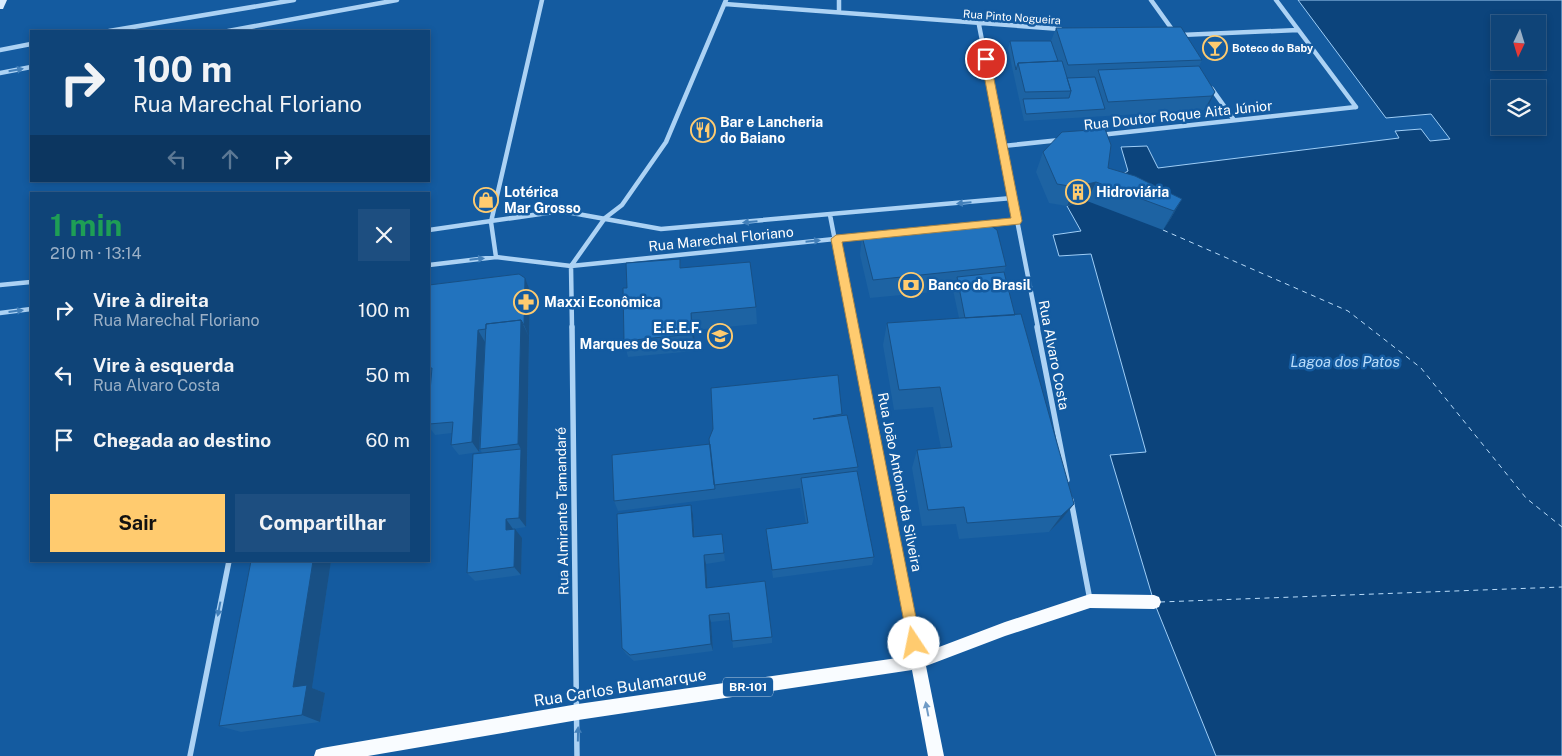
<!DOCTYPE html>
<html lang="pt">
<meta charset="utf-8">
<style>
:root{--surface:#0f4478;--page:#1d4e80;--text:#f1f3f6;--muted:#9bb0c6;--line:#2f5c8a;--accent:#ffcb6f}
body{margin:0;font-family:"Public Sans",sans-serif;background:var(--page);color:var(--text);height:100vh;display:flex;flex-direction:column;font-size:19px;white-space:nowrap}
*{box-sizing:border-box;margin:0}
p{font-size:16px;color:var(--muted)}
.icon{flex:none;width:28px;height:28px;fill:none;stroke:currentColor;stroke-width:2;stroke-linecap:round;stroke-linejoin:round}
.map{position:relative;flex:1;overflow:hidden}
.sheet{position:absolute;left:30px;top:192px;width:400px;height:370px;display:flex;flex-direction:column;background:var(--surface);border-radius:0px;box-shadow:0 2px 8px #0003,0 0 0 1px var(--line)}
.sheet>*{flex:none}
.guide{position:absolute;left:30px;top:30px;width:400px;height:152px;border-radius:0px;box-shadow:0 2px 8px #0003,0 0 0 1px var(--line);background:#0f4478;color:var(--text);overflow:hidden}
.needle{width:32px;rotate:184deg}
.tools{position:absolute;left:1491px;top:15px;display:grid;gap:10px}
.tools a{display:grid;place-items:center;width:55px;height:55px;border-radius:0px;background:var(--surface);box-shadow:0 2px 8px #0003,0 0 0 1px var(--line);font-size:25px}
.pin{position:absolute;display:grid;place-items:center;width:42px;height:42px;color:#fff;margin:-21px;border:2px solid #fff;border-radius:50%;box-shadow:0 1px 5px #0007}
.me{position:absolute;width:55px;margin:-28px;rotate:349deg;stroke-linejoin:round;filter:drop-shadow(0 0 4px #0008)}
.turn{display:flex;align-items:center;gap:18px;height:105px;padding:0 20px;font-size:22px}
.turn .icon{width:65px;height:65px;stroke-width:2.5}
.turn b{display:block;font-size:35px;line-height:42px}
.lanes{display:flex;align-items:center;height:48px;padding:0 20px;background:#0003;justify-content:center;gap:25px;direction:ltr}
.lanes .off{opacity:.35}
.round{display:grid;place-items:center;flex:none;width:52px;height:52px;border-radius:0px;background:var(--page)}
.headline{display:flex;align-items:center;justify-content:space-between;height:85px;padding:0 20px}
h1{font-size:30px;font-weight:700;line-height:38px;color:#1e9e55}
.primary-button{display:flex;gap:10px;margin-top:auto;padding:10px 20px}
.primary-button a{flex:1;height:58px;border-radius:0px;background:var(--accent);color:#111;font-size:20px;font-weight:700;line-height:58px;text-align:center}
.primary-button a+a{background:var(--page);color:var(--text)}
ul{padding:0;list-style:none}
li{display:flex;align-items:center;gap:15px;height:65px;padding:0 20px}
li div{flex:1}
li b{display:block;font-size:19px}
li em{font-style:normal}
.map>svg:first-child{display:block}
</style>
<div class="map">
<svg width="1562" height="756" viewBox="0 0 1562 756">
<rect width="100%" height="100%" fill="#145ba0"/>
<!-- water -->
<path fill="#0c447c" stroke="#9fcef7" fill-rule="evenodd" d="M1298,0H1562V756H1216L1154,602L1110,455L1146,452L1091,254L1059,256L1053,235L1081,231L1067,206L1128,171L1121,147L1147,146L1158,168L1399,138L1395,131L1421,129L1430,141L1450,139L1431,114L1386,118ZM1500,24H1538V61H1500ZM1500,89H1538V126H1500Z"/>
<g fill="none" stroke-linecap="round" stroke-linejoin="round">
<!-- ferry -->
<path stroke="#b9dcfa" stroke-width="1" stroke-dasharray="5 4.5" stroke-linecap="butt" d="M1163,230L1348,311L1421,368L1526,498L1562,527
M1160,602L1562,587"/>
<!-- street-far1 -->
<path stroke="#acd2f4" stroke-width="4.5" d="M839,0V11
M1151,0L1174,32
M1276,0L1356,107
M725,4L1060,29
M979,25L1038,328
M109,31L294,0
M228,31L397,0
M1181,35L1298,30
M0,50L31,44
M0,73L31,67
M1212,89L1234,120
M1100,135L1356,107
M1003,146L1060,140
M830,215L852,328
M984,224L1016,221
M429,230L561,211L661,229L1012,198
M496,257L491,222L542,0
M429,265L496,257L571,266L873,235
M0,285L31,282
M0,313L31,309
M572,328L571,266L605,218L622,205L666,142L726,0"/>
<!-- street -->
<path stroke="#acd2f4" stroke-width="5.5" d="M572,327L577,756
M852,327L918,662
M1037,327L1067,480
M1071,500L1090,600
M190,756L229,561"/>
<!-- secondary -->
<path fill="#dcedfd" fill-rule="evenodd" d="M0,0H7L3,9H0Z"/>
<!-- primary -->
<path fill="#f9fcff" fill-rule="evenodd" d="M1090,594L1154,595L1159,597L1161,602L1159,607L1154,609L1090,608L1005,636L926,666L944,756H928L912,670L578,720L368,756H314L316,750L322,748L578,704L918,655L1005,622Z"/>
</g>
<!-- wall -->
<path fill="#1d63a3" d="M1056,28L1202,60L1199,66L1215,92L1204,110L1024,121L1008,49L1010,41H1051Z
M1043,152L1108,168L1182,199L1171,218L1163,230L1087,201L1067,206L1049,203L1036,172Z
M862,236L1006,266L1004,272L1015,315L1074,504L1061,520L1049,532L959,539L956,524L922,526L912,468L917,450L941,448L933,407L894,410L883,345L887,323L959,318L953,290L870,298L860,255Z
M680,259L681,268L756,307L757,324L694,330L695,351L628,357L624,341L627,288Z
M429,285L530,291L526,527L513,529V530L522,538L521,575L475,581L467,573L482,453L480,449L485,342L479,452L459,455L451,445L452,433L435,435L429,427V403L431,380L429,381Z
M842,414L858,467L857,471L874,557L872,565L773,578L767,538L766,529L806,524L800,488L618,511L614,501L710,444L713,429Z
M693,515L695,537L723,543L725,561L706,564L708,588L772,637V643L733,648L730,620L711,622L713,651L634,661L626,654L622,648Z
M251,561H331L312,688L325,693L320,722L241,732L219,726Z"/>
<!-- shaded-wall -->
<path fill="#185085" d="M1215,92L1208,106L1204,110L1212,96Z
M1096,182L1087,201L1067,206L1075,187Z
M1182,199L1171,218L1163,230L1174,211Z
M525,278L530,291L529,337L524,325Z
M691,313L694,330L695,351L692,334Z
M521,320L529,337L527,459L518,444Z
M478,330L485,342L479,452L472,442Z
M521,449L527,459L526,527L519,518Z
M1074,504L1061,520L1049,532L1061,516Z
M691,505L693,515L695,546L693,537Z
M506,519L513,529L512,539L506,530Z
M515,529L522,538L521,575L514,567Z
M704,555L706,564L708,595L706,588Z
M313,561H331L312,688L325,693L320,722L302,715L293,687Z
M709,615L711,622L713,651L711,644Z"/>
<!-- building -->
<path fill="#2273be" stroke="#185085" d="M1181,27L1202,60L1068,65L1056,28Z
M1010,41H1051L1058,61L1018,63L1016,70Z
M1062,61L1071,91L1025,92L1018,63Z
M1199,66L1215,92L1212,96L1108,102L1098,70Z
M1095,77L1105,109L1026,114L1023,99L1069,98L1071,91L1067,78Z
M1105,129L1111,145L1108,168L1135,176L1182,199L1174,211L1096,182L1075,187L1057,184L1043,152L1062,132Z
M987,223L997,230L1006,266L873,280L862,236Z
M680,259V268L750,262L756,307L691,313L692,334L624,341L623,288H627L626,263Z
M1004,272L1015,315L965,318L957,277Z
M519,274L525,278L524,325L521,320L486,324V329L478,330L472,442L451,445L453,422L429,424V403L432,368H429V285Z
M1021,314L1074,504L1061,516L967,523L964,507L928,510L917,450L952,447L940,387L899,390L887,323Z
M521,320L518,444L480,449L486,324Z
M838,375L842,414L813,419L847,415L858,467L714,485L709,439L713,429L711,388Z
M710,444L715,489L614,501L612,455Z
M521,449L519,518L506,519V530L515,529L514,567L467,573L473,454Z
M857,471L874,557L772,570L766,529L808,523L801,478Z
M691,505L693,537L722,534L724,553L704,555L706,588L765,581L772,637L732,641L729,613L709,615L711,644L630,655L622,648L617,514Z
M251,561H313L293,687L307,685L302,715L219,726Z"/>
<!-- one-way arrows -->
<defs><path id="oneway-solid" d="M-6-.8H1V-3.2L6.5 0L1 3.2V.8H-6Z" transform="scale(1.25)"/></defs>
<g fill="#427fb9">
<use href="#oneway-solid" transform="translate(16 70) rotate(-10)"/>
<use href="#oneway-solid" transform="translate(964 203) rotate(175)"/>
<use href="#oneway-solid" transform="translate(750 222) rotate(175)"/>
<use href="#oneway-solid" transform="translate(813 241) rotate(-6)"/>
<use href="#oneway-solid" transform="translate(477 259) rotate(-6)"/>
<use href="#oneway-solid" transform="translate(16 311) rotate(-7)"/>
<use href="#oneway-solid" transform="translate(219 609) rotate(101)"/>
<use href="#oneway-solid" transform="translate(578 734) rotate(-89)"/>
</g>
<use fill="#709bc6" href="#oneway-solid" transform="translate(927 709) rotate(-101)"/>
<!-- route -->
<path fill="#ffcb6f" stroke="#a68448" d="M986,56L990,59L1022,221L1020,224L842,242L921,643L919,648L914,650L910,648L908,643L831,239L836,235L1011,218L981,59Z"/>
<!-- icons -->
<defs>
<symbol id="bar-ring" viewBox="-11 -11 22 22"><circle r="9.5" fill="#145ba0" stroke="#ffcb6f" stroke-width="1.5"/><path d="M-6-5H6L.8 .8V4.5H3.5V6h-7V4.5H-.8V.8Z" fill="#ffcb6f"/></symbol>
<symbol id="restaurant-ring" viewBox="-11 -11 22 22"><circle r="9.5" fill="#145ba0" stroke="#ffcb6f" stroke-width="1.5"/><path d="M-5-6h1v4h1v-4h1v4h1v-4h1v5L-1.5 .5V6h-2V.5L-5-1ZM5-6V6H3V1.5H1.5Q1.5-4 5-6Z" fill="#ffcb6f"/></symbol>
<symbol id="building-ring" viewBox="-11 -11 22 22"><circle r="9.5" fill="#145ba0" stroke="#ffcb6f" stroke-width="1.5"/><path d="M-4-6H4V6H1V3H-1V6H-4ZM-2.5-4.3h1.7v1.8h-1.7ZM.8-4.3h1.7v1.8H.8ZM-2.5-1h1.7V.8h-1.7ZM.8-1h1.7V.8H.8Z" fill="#ffcb6f"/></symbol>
<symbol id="shop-ring" viewBox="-11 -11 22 22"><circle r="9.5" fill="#145ba0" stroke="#ffcb6f" stroke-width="1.5"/><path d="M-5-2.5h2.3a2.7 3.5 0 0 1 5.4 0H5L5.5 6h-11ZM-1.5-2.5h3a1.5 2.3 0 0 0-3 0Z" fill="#ffcb6f"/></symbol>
<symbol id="bank-ring" viewBox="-11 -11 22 22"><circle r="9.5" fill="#145ba0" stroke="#ffcb6f" stroke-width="1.5"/><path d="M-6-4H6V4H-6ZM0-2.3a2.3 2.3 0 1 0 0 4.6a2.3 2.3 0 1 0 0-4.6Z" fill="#ffcb6f"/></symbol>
<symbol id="pharmacy-ring" viewBox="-11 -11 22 22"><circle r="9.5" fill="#145ba0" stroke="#ffcb6f" stroke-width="1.5"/><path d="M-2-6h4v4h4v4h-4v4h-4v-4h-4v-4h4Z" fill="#ffcb6f"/></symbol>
<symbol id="school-ring" viewBox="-11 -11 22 22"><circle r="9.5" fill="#145ba0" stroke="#ffcb6f" stroke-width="1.5"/><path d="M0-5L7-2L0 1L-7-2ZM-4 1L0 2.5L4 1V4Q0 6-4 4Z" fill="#ffcb6f"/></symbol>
</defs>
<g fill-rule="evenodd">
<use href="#bar-ring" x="1201" y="34" width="28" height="28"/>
<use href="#restaurant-ring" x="689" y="116" width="28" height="28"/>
<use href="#building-ring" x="1064" y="178" width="28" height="28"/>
<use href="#shop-ring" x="472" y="186" width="28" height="28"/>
<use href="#bank-ring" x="897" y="271" width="28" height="28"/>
<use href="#pharmacy-ring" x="512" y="288" width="28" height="28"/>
<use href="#school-ring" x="706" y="322" width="28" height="28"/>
</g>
<g text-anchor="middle" stroke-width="5" stroke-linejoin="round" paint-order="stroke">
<!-- far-street labels -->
<g font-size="11" fill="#fff" stroke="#145ba0">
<text transform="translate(1012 17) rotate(4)" y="4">Rua Pinto Nogueira</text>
</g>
<!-- far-poi labels -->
<g font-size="11" font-weight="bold" fill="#fff" stroke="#145ba0" text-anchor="start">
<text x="1232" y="52">Boteco do Baby</text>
</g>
<!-- shield labels -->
<rect fill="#145ba0" stroke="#b8cee2" stroke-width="1" x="723" y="677.5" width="50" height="19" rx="4"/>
<g font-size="12" font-weight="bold" fill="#fff">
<text x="748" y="691">BR-101</text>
</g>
<!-- street labels -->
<g font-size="14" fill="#fff" stroke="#145ba0">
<text transform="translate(1178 115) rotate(-6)" y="5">Rua Doutor Roque Aita Júnior</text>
<text transform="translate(721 239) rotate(-6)" y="5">Rua Marechal Floriano</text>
<text transform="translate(1054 355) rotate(79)" y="5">Rua Alvaro Costa</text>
<text transform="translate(900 482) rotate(79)" y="5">Rua João Antonio da Silveira</text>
<text transform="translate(562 511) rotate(-91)" y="5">Rua Almirante Tamandaré</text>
</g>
<!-- poi labels -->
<g font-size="14" font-weight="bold" fill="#fff" stroke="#145ba0" text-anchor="start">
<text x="720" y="127">Bar e Lancheria<tspan x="720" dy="16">do Baiano</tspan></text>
<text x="504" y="197">Lotérica<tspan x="504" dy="16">Mar Grosso</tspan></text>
<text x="1096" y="197">Hidroviária</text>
<text x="928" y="290">Banco do Brasil</text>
<text x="544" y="307">Maxxi Econômica</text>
<text x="702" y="333" text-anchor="end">E.E.E.F.<tspan x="702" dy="16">Marques de Souza</tspan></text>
</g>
<!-- water labels -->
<g font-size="15" font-style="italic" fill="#b9dcfa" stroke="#145ba0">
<text x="1345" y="367">Lagoa dos Patos</text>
</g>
<!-- near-street labels -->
<g font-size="16" fill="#fff" stroke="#145ba0">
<text transform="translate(620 687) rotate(-9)" y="6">Rua Carlos Bulamarque</text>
</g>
</g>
</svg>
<div class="tools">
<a><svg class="needle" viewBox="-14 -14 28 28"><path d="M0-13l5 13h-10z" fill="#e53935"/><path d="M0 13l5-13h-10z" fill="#9bb0c6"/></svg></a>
<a><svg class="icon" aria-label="layers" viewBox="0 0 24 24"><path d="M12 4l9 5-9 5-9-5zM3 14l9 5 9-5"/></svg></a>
</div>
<div class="pin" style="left:986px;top:59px;background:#d93025"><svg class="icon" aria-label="arrive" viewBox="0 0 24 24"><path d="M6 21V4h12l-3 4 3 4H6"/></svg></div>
<svg class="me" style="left:914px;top:643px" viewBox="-20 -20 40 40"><circle r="19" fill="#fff"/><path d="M0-13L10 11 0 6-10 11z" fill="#ffcb6f"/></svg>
<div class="guide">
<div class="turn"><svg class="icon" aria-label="right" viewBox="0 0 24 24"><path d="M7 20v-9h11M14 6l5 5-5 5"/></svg><div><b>100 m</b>Rua Marechal Floriano</div></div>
<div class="lanes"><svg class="icon off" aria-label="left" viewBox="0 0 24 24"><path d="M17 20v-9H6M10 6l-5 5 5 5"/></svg><svg class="icon off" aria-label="ahead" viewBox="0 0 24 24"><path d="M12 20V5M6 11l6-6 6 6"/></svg><svg class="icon" aria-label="right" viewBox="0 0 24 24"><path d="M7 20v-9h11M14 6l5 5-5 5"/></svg></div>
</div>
<section class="sheet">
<div class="headline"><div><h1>1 min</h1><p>210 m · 13:14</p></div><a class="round"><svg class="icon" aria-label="close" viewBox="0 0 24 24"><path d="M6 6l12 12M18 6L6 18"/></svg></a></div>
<ul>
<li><svg class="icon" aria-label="right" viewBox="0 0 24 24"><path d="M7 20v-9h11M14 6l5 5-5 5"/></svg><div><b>Vire à direita</b><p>Rua Marechal Floriano</p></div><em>100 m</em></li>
<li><svg class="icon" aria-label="left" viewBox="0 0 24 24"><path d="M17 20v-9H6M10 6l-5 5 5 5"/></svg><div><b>Vire à esquerda</b><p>Rua Alvaro Costa</p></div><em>50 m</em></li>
<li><svg class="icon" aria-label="arrive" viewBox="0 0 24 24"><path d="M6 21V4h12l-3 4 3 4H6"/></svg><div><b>Chegada ao destino</b></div><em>60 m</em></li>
</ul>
<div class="primary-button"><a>Sair</a><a>Compartilhar</a></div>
</section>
</div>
